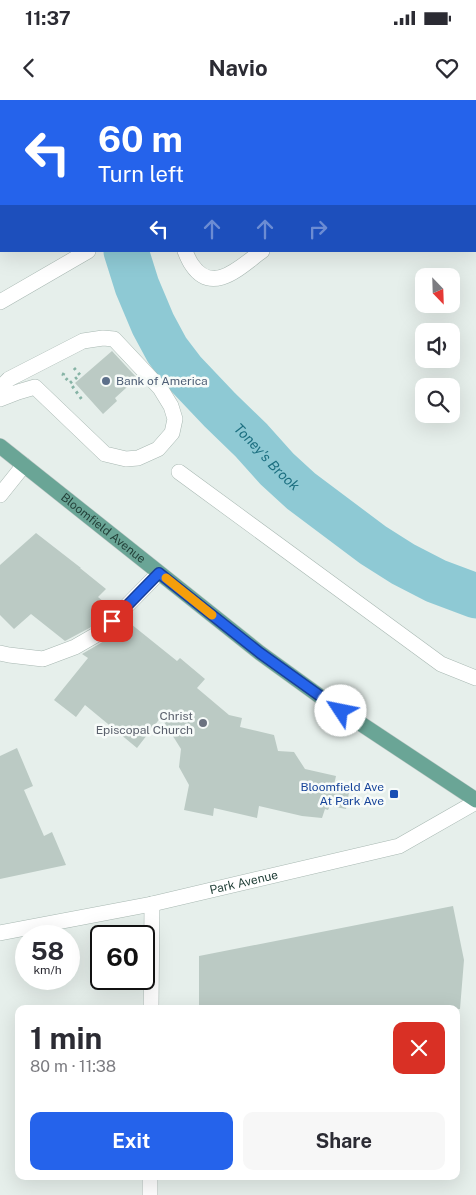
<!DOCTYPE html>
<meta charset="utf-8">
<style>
:root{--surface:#fff;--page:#f7f7f7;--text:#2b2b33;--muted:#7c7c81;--accent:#2563eb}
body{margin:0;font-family:"Public Sans",sans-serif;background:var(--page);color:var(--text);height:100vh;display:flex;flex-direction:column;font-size:19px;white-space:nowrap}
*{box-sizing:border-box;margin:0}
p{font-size:16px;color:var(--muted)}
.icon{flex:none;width:28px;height:28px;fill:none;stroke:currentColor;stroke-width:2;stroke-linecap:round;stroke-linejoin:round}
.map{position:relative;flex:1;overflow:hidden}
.panel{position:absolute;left:15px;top:905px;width:445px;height:175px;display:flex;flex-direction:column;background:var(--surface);border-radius:10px;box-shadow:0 5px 20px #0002}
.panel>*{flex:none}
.guide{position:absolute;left:0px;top:0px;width:476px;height:152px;box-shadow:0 5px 20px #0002;background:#2563eb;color:#fff;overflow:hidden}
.needle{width:32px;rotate:157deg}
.fabs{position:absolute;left:415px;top:168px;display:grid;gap:10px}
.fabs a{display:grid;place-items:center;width:45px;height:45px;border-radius:10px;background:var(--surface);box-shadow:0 5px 20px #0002;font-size:25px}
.speed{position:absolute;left:15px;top:825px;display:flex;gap:10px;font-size:25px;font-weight:700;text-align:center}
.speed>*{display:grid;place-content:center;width:65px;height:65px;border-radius:50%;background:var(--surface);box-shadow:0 5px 20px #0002;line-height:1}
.speed small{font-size:12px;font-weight:400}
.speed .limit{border:2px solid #111;border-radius:8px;background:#fff;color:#111}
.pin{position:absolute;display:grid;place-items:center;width:42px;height:42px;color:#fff;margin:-21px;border-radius:10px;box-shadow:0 2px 8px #0006}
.me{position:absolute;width:55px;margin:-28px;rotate:304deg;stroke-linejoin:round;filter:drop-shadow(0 0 4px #0008)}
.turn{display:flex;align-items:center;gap:18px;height:105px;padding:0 15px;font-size:22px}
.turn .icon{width:65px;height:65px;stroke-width:2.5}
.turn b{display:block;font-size:35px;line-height:42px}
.lanes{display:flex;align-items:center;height:48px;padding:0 15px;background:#0003;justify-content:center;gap:25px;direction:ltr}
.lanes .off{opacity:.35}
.round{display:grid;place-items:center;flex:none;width:52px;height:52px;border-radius:10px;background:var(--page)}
.summary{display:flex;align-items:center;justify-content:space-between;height:85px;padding:0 15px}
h1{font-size:30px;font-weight:700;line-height:38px}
.primary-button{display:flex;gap:10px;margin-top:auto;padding:10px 15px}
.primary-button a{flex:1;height:58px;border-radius:10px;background:var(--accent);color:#fff;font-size:20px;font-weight:700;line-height:58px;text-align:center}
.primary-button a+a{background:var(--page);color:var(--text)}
.status{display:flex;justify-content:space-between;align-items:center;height:35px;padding:0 25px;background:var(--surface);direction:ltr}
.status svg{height:14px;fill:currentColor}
header{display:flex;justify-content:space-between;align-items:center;height:65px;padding:0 15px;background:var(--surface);font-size:22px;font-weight:700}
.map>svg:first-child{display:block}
</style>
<div class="status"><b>11:37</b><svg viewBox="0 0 49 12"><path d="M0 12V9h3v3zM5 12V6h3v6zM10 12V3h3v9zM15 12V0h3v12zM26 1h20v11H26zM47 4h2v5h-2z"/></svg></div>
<header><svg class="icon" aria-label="back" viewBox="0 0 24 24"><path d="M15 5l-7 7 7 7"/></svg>Navio<svg class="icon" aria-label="heart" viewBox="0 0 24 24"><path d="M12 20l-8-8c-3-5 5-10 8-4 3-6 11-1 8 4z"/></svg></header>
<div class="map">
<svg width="476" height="1095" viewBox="0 0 476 1095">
<rect width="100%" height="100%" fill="#e6efeb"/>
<!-- green -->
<path fill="#bfe0c8" d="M187,0H318L317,1H189Z"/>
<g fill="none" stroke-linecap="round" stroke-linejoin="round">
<!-- river -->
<g stroke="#8ec9d4" stroke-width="45">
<path d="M70,0L71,1"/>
<path id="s1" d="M126,151L137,186L153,224L167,250L183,271L220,310L251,340L277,369L301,391L373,445L403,464L436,481L476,496"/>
</g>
</g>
<!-- building -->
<path fill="#bbcac4" d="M112,251L137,278L115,298L117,301L103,314L75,283Z
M36,433L81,468H80L106,489L98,497L111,508L95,525L65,541L31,514L14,529L0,515V465Z
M126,520L177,561L180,558L205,579L197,588L229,615L242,618L240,627L274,635L278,651L294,652L305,669L336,676L334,685L350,687L346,709L330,706L328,710L325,709L322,718L302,716L259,706L257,718L214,708L213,716L184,710L189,685L179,667L181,649L161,617L137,648L85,605L76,617L54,600L88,558L82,554L106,540Z
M17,648L33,686L24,690L44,736L52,732L66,765L0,779V656Z
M453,806L464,860L460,909H199V856Z"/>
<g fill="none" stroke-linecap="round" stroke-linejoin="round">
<defs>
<path id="lane" d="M129,0V1
M185,151C187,156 189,161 192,165C213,196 241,166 262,151
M0,202L88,151
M0,288L9,279L83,241L103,238L114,239L160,288L171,306L175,319L172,333L158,349L138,358L126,359L105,354L35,287L18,292L0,299
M179,372L441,564L476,578
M0,395L24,365
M0,553L9,555L43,559L75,547L101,532L159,473"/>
<g id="street">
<path id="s2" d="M0,833L152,804L399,746L476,702"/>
<path d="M151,909L152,804"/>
<path d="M150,1095V1076"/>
</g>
<g id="primary">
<path id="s3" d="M0,346L260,553L325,600L476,700"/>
</g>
</defs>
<!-- lane casing -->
<use href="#lane" stroke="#a8b8b2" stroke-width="16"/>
<!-- street casing -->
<use href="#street" stroke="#a8b8b2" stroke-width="16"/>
<!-- primary casing -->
<use href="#primary" stroke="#c2cac8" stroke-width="16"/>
<!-- path -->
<path stroke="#86b3a5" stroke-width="3" stroke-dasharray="2.5 4" stroke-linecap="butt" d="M74,268L80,275L70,283L83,301
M64,273L63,275L70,283"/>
<!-- lane -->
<use href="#lane" stroke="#fff" stroke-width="15"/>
<!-- street -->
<use href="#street" stroke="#fff" stroke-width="15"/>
<!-- primary -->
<use href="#primary" stroke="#6aa596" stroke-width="15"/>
<defs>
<path id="rail" d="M429,0L430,1
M457,0L459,1
M475,17L476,18
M475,45L476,46"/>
</defs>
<!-- rail casing -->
<use href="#rail" stroke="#5f7d75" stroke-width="5.5"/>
<!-- rail -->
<use href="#rail" stroke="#f7fbf9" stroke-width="4" stroke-dasharray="11" stroke-linecap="butt"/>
</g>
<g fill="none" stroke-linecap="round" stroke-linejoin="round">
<defs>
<path id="route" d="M112,521L159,473L260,553L341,611"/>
</defs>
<!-- route casing -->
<use href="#route" stroke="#184099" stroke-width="12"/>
<!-- route -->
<use href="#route" stroke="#2563eb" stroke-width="9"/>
<!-- slow -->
<path stroke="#f59e0b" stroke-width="9" d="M166,478L212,515"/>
</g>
<!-- markers -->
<circle fill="#5c6f8a" stroke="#f7fbf9" stroke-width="2" cx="106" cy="281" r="5"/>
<circle fill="#6b7280" stroke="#f7fbf9" stroke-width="2" cx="203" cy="623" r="5"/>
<rect fill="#1a4fb4" stroke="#f7fbf9" stroke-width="2" x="389" y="689" width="10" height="10" rx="2.5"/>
<g text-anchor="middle" stroke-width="5" stroke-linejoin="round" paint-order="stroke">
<!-- service labels -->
<g font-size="12" fill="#4e5e75" stroke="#f7fbf9" text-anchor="start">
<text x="116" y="285">Bank of America</text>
</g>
<!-- street labels -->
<g font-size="12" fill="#24423a" stroke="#f7fbf9">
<text dy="4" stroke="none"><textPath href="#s3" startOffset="132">Bloomfield Avenue</textPath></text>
<text dy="4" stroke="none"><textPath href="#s2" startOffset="249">Park Avenue</textPath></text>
</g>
<!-- worship labels -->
<g font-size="12" fill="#5b616d" stroke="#f7fbf9" text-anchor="end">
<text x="193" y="620">Christ<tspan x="193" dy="14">Episcopal Church</tspan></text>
</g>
<!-- transit labels -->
<g font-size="12" fill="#164399" stroke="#f7fbf9" text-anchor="end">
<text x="384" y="691">Bloomfield Ave<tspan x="384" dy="14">At Park Ave</tspan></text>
</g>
<!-- water labels -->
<g font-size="14" font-style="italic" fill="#1c6f80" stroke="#f7fbf9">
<text dy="5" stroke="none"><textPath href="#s1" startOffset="254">Toney's Brook</textPath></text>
</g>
</g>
</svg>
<div class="fabs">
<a><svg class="needle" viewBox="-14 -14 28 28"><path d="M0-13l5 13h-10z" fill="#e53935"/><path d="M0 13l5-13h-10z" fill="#7c7c81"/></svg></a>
<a><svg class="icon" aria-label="sound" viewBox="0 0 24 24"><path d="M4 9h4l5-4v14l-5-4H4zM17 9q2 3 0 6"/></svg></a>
<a><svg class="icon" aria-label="search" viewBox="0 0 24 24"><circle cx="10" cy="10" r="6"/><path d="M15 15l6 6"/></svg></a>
</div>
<div class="speed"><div>58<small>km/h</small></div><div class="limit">60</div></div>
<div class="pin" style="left:112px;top:521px;background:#d93025"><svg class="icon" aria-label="arrive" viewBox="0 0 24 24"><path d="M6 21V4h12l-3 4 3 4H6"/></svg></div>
<svg class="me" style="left:341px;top:611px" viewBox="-20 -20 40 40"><circle r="19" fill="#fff"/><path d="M0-13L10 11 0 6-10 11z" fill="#2563eb"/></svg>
<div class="guide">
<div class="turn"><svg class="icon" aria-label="left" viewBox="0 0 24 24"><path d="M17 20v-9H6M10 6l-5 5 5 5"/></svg><div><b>60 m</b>Turn left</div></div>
<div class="lanes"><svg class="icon" aria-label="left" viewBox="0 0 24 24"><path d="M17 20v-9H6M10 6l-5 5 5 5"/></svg><svg class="icon off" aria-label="ahead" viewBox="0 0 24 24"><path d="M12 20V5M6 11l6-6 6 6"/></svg><svg class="icon off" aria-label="ahead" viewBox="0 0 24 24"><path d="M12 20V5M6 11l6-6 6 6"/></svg><svg class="icon off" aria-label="right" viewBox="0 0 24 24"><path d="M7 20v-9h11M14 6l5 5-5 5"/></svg></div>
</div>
<section class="panel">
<div class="summary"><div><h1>1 min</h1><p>80 m · 11:38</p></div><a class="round" style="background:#d93025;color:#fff"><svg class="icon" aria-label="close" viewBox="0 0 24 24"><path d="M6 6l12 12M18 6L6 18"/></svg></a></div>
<div class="primary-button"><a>Exit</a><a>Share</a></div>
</section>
</div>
